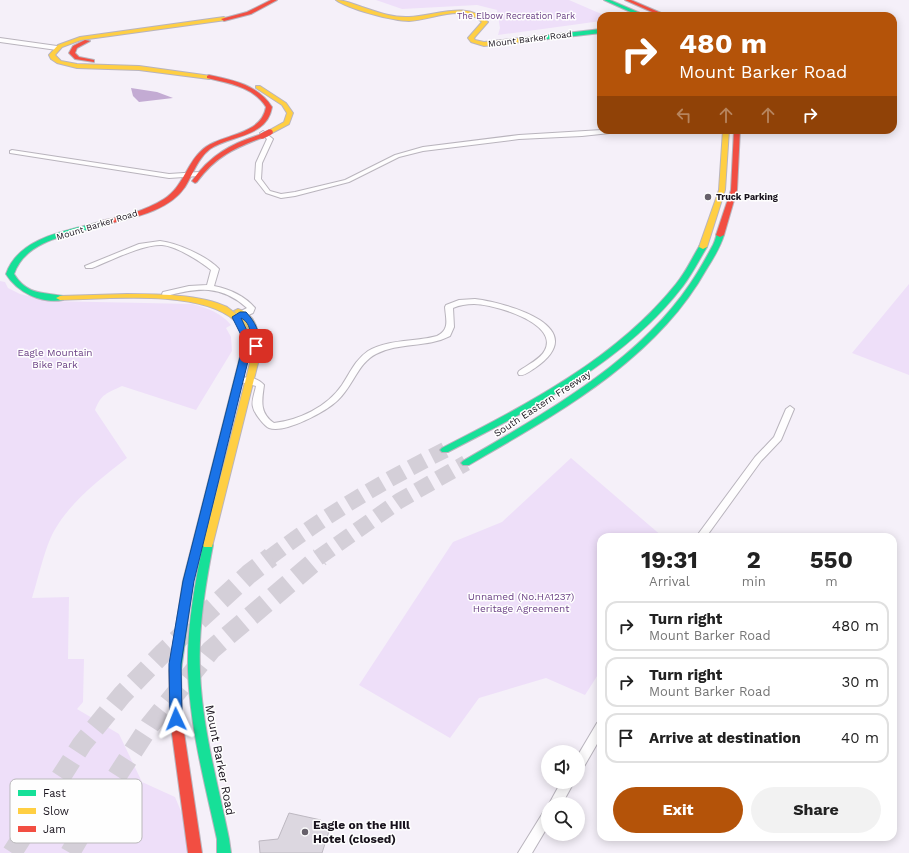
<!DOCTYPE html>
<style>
:root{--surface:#fff;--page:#f2f2f2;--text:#222;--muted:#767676;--line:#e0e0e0;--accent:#b45309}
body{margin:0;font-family:"Work Sans",sans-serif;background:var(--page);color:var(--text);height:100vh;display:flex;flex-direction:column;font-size:15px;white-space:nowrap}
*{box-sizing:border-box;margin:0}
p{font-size:13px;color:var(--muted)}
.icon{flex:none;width:22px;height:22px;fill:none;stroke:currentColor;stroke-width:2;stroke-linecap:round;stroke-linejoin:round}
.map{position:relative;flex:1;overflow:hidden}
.panel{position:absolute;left:597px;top:533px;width:300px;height:308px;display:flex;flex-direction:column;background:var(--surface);border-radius:12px;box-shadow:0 2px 10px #0003}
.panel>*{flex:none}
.hud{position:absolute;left:597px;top:12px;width:300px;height:122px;border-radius:12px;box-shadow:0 2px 10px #0003;background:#b45309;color:#fff;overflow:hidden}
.controls{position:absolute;left:541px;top:745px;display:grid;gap:8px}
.controls a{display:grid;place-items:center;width:44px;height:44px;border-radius:50%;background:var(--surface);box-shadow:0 2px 10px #0003;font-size:20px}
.pin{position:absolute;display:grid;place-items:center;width:34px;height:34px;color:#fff;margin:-17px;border-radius:8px;box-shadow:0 2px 6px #0006}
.me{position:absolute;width:44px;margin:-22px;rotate:358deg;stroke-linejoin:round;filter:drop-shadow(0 0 3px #0008)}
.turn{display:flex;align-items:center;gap:14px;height:84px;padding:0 16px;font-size:18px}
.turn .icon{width:52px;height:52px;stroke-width:2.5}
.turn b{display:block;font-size:28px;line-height:34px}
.lanes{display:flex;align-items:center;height:38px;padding:0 16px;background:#0003;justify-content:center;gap:20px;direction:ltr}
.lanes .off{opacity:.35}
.eta{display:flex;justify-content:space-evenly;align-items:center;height:68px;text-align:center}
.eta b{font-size:24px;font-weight:700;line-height:28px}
.primary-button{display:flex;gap:8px;margin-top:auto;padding:8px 16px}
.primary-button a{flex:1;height:46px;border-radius:24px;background:var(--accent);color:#fff;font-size:16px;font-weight:700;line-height:46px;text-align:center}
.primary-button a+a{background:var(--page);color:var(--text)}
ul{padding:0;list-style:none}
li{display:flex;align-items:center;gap:12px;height:50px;margin:0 8px 6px;padding:0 8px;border:2px solid var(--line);border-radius:12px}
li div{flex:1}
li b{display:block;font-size:15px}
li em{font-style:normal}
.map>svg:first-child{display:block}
</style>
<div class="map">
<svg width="909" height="853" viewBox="0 0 909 853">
<rect width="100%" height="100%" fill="#f5f0f9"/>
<!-- green -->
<path fill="#eedff9" d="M376,0H569L606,16H601V21L498,35L500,28L497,10L477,5L402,9Z
M0,281L5,282L8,288L20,294L49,301L192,304C208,308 221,313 231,325L226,328L231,337L232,351L196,410L122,386C107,393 101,394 95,410L127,458C100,479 71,501 54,531C45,547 38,579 32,598L69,597L68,659H84L83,702L77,709L119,734L142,782L175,797L194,842L195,853H0Z
M909,284V375L852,353Z
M571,458L663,537H601V670L585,695L546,678L479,698L450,738L359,685L453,542L502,522Z"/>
<!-- water -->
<path fill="#c3abd3" d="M131,88L157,92L173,98L139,102L133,96Z"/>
<!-- building -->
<path fill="#dcd7e0" stroke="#bdb8c1" d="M289,813L321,820L319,825H331L322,853H260L259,841L278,839Z"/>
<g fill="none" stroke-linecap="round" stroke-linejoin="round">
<!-- highway-tunnel-far1 -->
<path stroke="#d4cfd8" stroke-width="16" stroke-dasharray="16 8" stroke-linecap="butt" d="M269,558C324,516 383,481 445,450
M318,558L399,501L466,463"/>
<!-- highway-tunnel -->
<path stroke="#d4cfd8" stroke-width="20" stroke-dasharray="20 10" stroke-linecap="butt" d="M12,853L82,744L122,695L164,652L249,574L271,557
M70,853L98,805L150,725L211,650L320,557"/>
<defs>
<path id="street" d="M0,38L57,46L60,48L57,50L0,42Z
M602,130H622L619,132L582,136L519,139L423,151L399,157L349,182L295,196L281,198L266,193L255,179L256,163L267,139L260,133L263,131L273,139L262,163L261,179L270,191L281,194L295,192L345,180L395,155L423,147L519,135Z
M12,150L169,174L199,172L202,174L199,176L169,178L10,153V151Z
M160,241C177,243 207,256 219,269L214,286C229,289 245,296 255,308L253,313L241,318H235L234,316L235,314L247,308C220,284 198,288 166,296H163L162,294L163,292L189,286L207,285L211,270C200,261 176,246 162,245C143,244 110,261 92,268H86L85,266L139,244Z
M475,299C507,303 594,327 535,368C530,371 525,376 519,375L518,373L519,371C527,365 541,359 545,350C559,322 492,304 474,304C466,304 460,305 453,308L454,327L450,336C427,348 399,342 376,354C358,363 353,386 338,400C327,411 285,434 269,428C264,426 254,413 253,407C251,402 255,392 256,386L241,382L240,380C246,374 259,379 264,385C262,400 259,413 274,423C299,420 327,407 342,385C350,373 355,360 368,351C388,339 415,342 437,336C450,329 446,320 445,307L446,305L459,300Z
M790,406L794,409L781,440L761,461L706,537H696L755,457L774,437L786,409Z
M601,721V737L582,770L578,771V755L597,723Z
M561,782H574L562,804H549Z
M548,810V826L532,853H518L544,811Z"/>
<path id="fast" d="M604,0H610L640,13L635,14Z
M601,29V33L540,40L537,38L540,36Z
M104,221L108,223L107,225C75,234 26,238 14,274C27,295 42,292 63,296L64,298L63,300C41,304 17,292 6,274C19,236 70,230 104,221Z
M717,233H723L724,235C720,248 713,259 706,270C655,361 556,414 469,465H463L461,463L463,461C543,414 637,363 690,284C699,271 706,258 713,245C715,241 716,237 717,233Z
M700,245H706L707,247C699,260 692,274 683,286C626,361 530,410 448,452H442L440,450L442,448C526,405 616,359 676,284C686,272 692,258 700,245Z
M243,338H249L250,340L249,353L193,581L181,671L179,674L175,675L171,674L169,671L183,581L241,353Z
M208,541L212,543L213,545C205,587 198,629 200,672C202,728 218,784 229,839L231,853H217V839C205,784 190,728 188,671C187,629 194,587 203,545L204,543Z"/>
<path id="slow" d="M336,0C345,0 353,4 362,7C377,12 393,18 409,17C436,16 467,0 488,22L474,38L475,40L484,42L540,36L543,38L540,40L484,46L471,42L468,38L482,22C461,3 433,20 409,21C393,21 348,9 336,0Z
M224,17L227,19L226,20L81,40L62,47L55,55L61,61L77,64L139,66L211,76V78L209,79L139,70L77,68L57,63L51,59L49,55L58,45L80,37Z
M256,86H260L286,103L293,113L289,124L272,133H268V131L284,122L287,113L282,105L256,88Z
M723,130H729L725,190L707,247L703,249L699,247L719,190Z
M127,294C155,294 201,294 227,307C231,310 235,313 239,316L234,311L238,309C261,315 261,345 258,363L212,547H204L203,545L250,363C253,346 254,330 240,317L246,325L250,340L249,342H243C240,335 241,325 234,320C199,289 105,299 60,300L56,298L60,296Z"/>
<path id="jam" d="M271,0H277L251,14L224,21L221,19L247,12Z
M625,0H631L668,16H661Z
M85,40L90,41L77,48L75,53L79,57L94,60V62L75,59L69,53L73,46Z
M209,75C233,80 258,85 272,107C267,138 230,135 210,149C198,158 193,174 185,187C168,212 131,218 104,225H101V221C123,216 145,211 164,199C183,187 186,165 201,151C219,133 261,137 266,107C254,87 228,83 207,78V76Z
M734,130H740L737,190L724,235L720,237L716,235L731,190Z
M262,134L264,135V137C235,148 216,156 197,182L195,183L192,181C210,155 232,143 262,134Z
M175,667L179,668L181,671L182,719L202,853H188L170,719L169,671L171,668Z"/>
</defs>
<!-- street casing -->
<use href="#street" stroke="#b9b4bd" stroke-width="2"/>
<!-- fast casing -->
<use href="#fast" stroke="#b9b4bd" stroke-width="2"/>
<!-- slow casing -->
<use href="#slow" stroke="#b9b4bd" stroke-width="2"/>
<!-- jam casing -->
<use href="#jam" stroke="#b9b4bd" stroke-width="2"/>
<!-- street -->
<use href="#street" fill="#fefdfe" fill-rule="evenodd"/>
<!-- fast -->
<use href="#fast" fill="#16e098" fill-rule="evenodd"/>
<!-- slow -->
<use href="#slow" fill="#ffcf43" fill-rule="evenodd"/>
<!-- jam -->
<use href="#jam" fill="#f24e42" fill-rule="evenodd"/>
<defs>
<path id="jam-bridge" d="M262,136L270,132"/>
</defs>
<!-- jam-bridge casing -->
<use href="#jam-bridge" stroke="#b9b4bd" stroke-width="6" stroke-linecap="butt"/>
<!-- jam-bridge -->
<use href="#jam-bridge" stroke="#f24e42" stroke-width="5.5"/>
</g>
<!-- route -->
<path fill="#1a73e8" stroke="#114b97" d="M240,312H246C256,323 259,331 261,346L256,348L253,347C249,337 253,324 241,318L250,337V353L194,581L181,664L182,719L180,722L176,724L172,722L170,719L169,664L183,581L241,353L242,337L232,317Z"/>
<!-- markers -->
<g fill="#66606a" stroke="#fefefe" stroke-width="1.5">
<circle cx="708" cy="197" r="4"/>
<circle cx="305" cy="832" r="4"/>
</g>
<g text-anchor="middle" stroke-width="3" stroke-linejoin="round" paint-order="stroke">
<!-- far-park labels -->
<g font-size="9" fill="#6c4286" stroke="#fefefe">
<text x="516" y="19">The Elbow Recreation Park</text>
</g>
<!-- far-street labels -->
<g font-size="9" fill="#19131d" stroke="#fefefe">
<text transform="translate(530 39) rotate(-7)" y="3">Mount Barker Road</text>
<text transform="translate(97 225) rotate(-17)" y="3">Mount Barker Road</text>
</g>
<!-- far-poi labels -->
<g font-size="9" font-weight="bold" fill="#19131d" stroke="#fefefe" text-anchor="start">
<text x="716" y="200">Truck Parking</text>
</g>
<!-- park labels -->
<g font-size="10" fill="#6c4286" stroke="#fefefe">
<text x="55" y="356">Eagle Mountain<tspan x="55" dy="12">Bike Park</tspan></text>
<text x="521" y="600">Unnamed (No.HA1237)<tspan x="521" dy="12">Heritage Agreement</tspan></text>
</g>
<!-- street labels -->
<g font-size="10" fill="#19131d" stroke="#fefefe">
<text transform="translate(542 403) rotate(-33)" y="4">South Eastern Freeway</text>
</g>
<!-- near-street labels -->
<g font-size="12" fill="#19131d" stroke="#fefefe">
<text transform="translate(220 760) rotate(79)" y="4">Mount Barker Road</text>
</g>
<!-- near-poi labels -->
<g font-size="12" font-weight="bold" fill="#19131d" stroke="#fefefe" text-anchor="start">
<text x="313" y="829">Eagle on the Hill<tspan x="313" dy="14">Hotel (closed)</tspan></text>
</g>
</g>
<!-- legend -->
<rect x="10" y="779" width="132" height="64" rx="6" fill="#fefefe" stroke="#b9b8ba" stroke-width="1"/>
<rect x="18" y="790" width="18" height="6" fill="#16e098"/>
<rect x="18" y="808" width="18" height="6" fill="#ffcf43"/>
<rect x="18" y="826" width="18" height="6" fill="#f24e42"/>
<g font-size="11" fill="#19131d">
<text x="43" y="797">Fast</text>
<text x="43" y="815">Slow</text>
<text x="43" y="833">Jam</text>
</g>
</svg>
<div class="controls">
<a><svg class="icon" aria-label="sound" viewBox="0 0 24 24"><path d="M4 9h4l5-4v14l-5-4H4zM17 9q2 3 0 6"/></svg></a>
<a><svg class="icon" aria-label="search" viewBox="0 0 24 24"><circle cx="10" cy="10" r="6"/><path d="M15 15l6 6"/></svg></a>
</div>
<div class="pin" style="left:256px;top:346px;background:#d93025"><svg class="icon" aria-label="arrive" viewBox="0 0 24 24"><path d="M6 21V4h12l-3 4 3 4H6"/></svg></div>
<svg class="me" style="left:176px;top:719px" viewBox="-20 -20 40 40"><path d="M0-17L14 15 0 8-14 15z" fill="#1a73e8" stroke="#fff" stroke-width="4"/></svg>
<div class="hud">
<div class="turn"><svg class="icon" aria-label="right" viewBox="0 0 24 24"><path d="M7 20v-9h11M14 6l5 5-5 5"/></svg><div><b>480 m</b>Mount Barker Road</div></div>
<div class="lanes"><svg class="icon off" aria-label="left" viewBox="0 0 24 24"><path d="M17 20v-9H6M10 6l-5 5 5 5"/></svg><svg class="icon off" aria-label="ahead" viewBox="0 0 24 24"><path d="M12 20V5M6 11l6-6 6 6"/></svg><svg class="icon off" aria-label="ahead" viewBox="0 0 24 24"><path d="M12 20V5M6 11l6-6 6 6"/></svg><svg class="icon" aria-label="right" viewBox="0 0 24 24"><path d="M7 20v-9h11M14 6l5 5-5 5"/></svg></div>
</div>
<section class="panel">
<div class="eta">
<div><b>19:31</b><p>Arrival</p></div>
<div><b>2</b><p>min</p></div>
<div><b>550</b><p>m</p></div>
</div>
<ul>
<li><svg class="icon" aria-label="right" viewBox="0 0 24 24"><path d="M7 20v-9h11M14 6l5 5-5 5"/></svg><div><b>Turn right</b><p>Mount Barker Road</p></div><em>480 m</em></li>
<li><svg class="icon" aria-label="right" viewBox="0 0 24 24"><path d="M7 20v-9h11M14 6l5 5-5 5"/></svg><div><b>Turn right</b><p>Mount Barker Road</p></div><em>30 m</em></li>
<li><svg class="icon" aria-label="arrive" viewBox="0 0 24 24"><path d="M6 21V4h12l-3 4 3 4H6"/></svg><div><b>Arrive at destination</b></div><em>40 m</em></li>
</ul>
<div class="primary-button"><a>Exit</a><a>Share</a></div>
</section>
</div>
